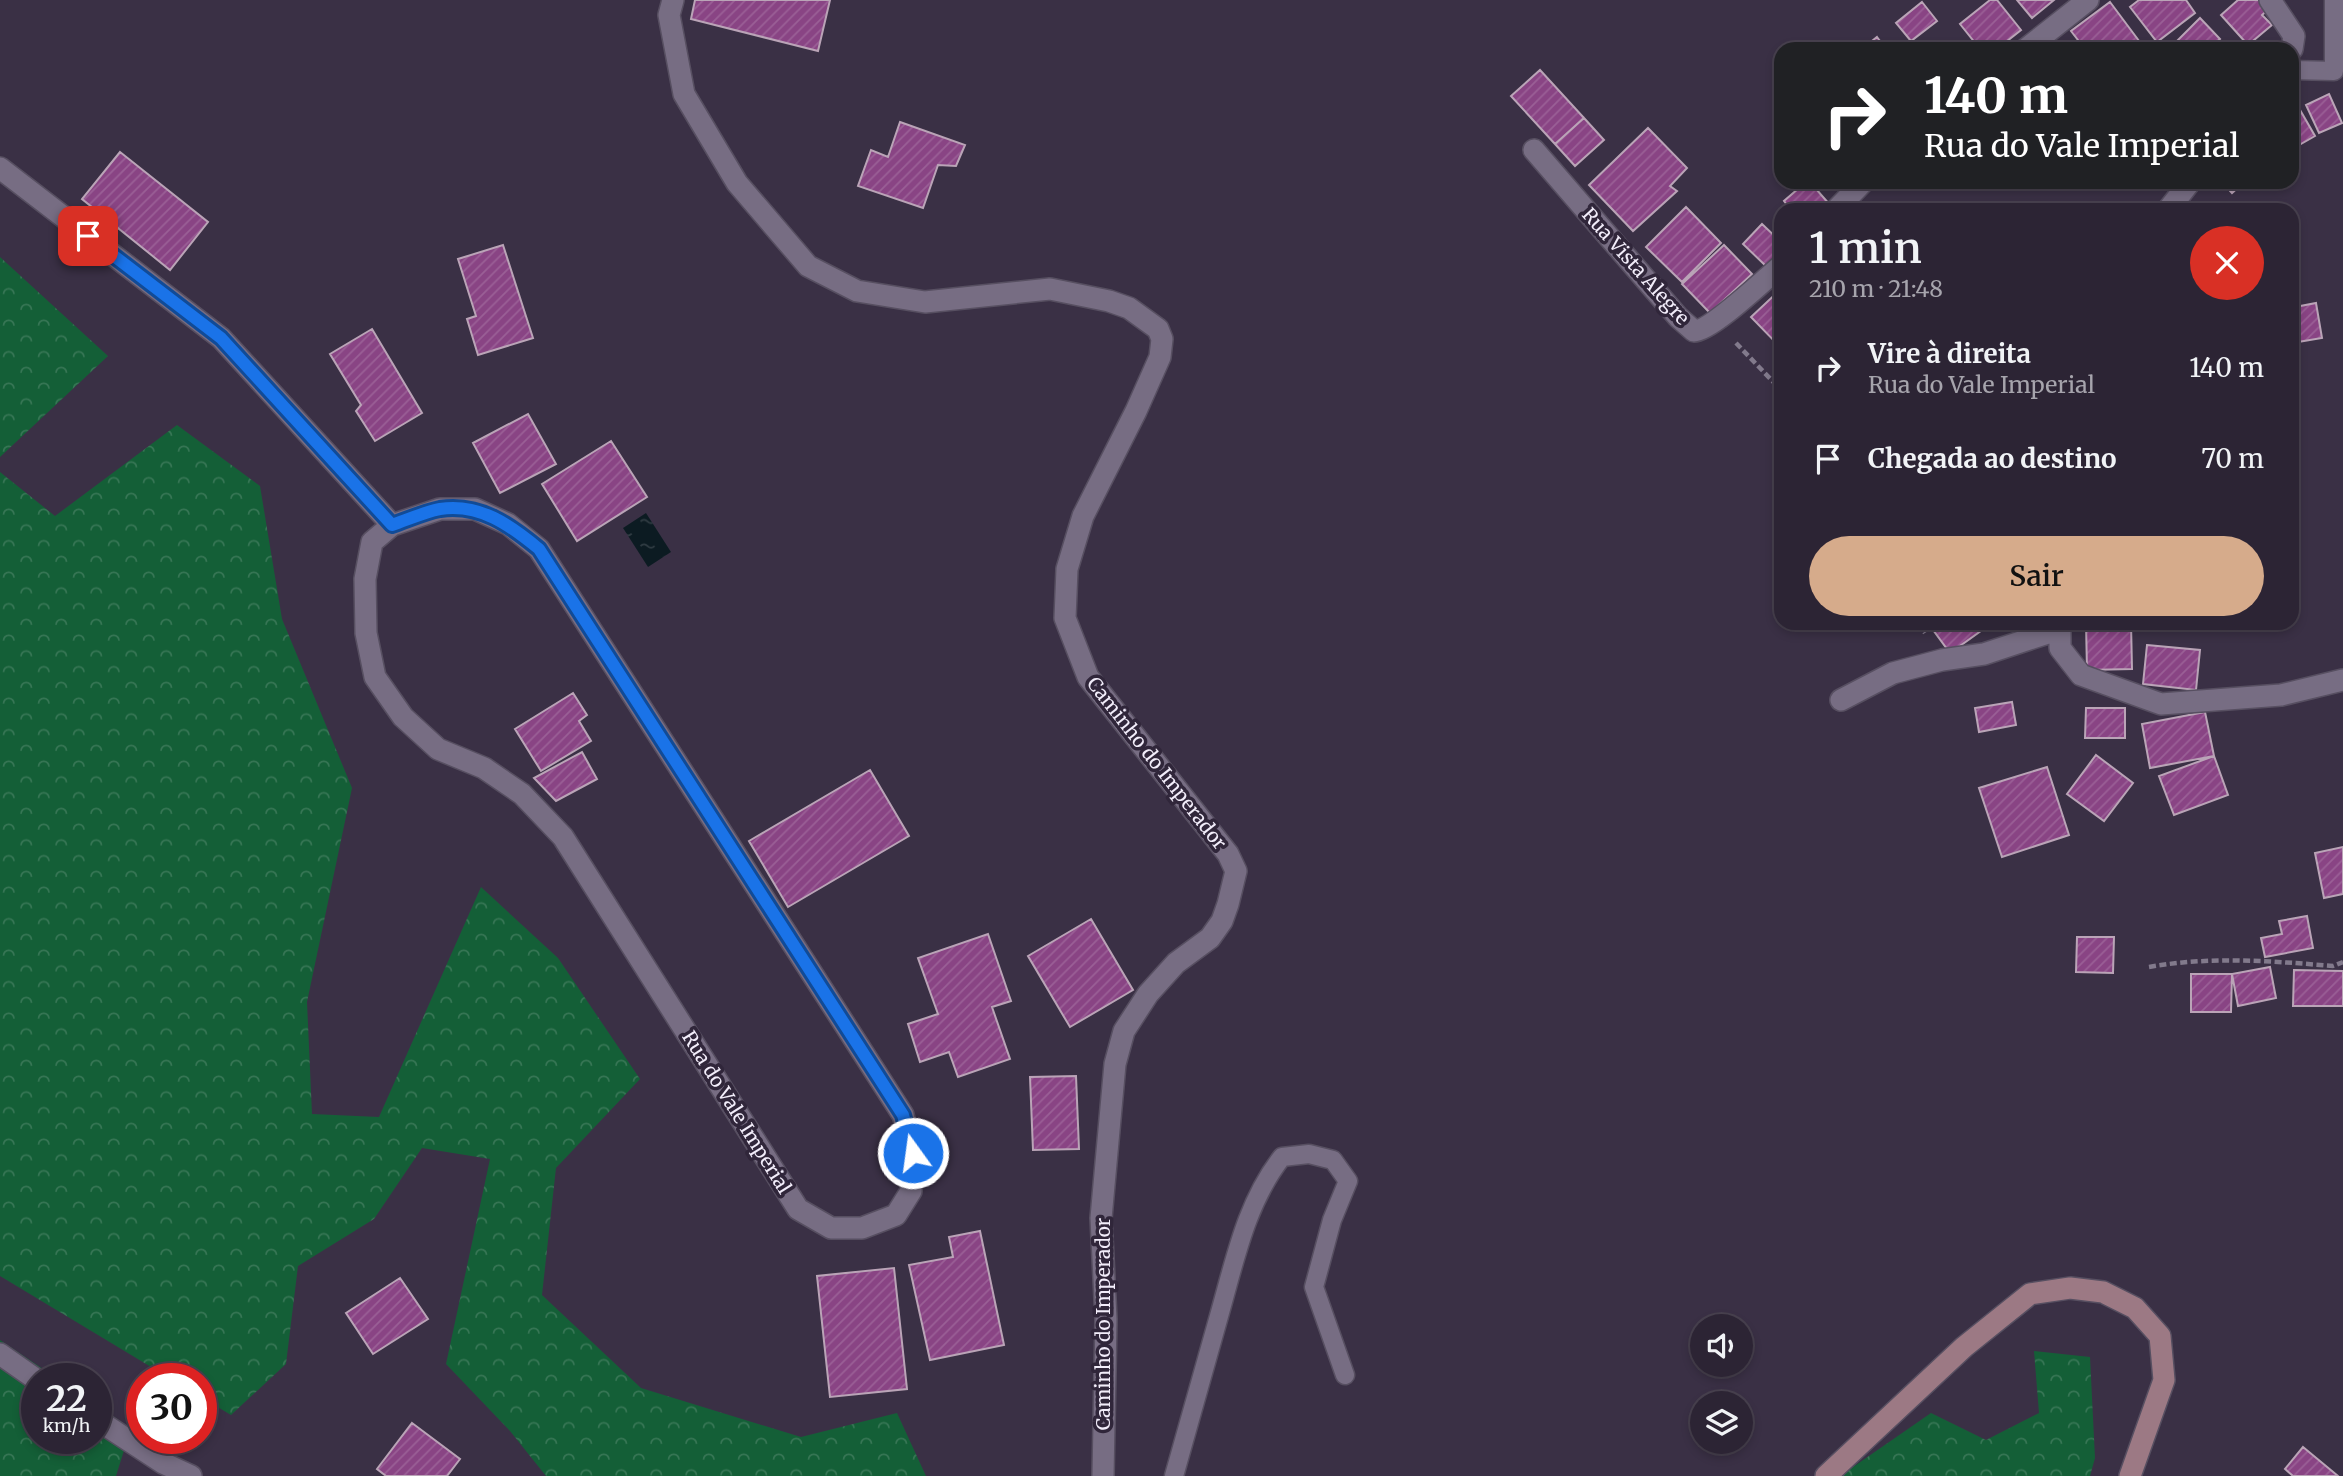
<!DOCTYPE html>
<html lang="pt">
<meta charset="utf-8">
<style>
:root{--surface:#2c2434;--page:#342c3c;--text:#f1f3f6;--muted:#a6a4ac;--line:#48414f;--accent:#d6ab8b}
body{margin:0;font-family:Merriweather,serif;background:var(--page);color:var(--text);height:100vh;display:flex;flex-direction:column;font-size:26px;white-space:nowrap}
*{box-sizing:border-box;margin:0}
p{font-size:23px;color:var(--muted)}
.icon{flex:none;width:38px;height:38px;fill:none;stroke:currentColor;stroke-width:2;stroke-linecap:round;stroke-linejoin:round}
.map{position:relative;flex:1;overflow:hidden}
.side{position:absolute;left:1774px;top:203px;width:525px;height:427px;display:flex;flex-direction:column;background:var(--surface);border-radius:21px;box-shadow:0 4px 10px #0003,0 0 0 2px var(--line)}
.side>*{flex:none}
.guide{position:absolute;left:1774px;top:42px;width:525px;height:147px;border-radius:21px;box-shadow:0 4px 10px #0003,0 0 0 2px var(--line);background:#202124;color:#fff;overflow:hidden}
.controls{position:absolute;left:1690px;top:1314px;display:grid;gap:14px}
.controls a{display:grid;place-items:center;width:63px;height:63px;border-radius:50%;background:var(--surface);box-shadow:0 4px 10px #0003,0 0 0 2px var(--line);font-size:35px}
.speed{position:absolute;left:21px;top:1363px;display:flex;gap:14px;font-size:35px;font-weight:700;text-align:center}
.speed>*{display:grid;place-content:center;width:91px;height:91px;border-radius:50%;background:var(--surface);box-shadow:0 4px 10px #0003,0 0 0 2px var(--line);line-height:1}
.speed small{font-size:18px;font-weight:400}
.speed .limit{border:10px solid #d22;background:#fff;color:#111}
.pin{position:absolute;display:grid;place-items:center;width:60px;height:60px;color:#fff;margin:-30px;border-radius:14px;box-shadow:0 4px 10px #0006}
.me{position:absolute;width:77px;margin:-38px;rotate:346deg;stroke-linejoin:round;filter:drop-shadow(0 0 5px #0008)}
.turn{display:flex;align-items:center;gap:24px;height:147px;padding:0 35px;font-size:32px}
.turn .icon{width:91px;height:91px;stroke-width:2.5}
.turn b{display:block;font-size:49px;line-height:60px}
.round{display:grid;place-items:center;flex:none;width:74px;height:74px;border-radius:37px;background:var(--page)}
.headline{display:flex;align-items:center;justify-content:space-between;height:119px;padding:0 35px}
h1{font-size:42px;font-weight:600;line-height:52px}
.cta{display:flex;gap:14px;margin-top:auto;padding:14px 35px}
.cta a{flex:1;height:80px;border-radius:42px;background:var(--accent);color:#111;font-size:28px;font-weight:600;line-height:80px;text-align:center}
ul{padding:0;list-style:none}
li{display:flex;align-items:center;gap:21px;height:91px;padding:0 35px}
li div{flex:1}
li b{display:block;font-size:26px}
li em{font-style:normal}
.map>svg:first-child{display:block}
</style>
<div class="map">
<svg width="2343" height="1476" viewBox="0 0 2343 1476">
<defs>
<pattern id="forest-crowns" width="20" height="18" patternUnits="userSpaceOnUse" patternTransform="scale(1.75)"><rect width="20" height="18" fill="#145f37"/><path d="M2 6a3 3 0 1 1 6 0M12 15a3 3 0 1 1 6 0" fill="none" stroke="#377655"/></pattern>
<pattern id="water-ripples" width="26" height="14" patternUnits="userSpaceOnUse" patternTransform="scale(1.75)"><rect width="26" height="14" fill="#0c1b22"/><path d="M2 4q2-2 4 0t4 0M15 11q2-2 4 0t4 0" fill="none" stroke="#303c43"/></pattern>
<pattern id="building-hatch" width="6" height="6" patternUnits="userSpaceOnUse" patternTransform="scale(1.75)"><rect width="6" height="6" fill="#894484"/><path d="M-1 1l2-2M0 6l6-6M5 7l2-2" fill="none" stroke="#9a5f96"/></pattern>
</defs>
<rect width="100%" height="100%" fill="#3a3045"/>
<!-- forest -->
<path fill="url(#forest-crowns)" d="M0,257L108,356L0,457Z
M177,425L260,486L282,619L352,788L307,1002L312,1114L379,1117L481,887L558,958L640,1079L556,1168L542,1295L641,1388L801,1437L897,1413L926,1476H546L510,1431L446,1364L490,1159L422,1148L374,1219L298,1266L286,1364L231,1415L201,1397V1379H171L0,1276V472L55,516Z
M0,1340L58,1379H37V1438H96V1405L131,1428L116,1476H0Z
M2034,1351L2090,1357L2095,1458L2090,1476H1840L1931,1413L1986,1440L2039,1413Z"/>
<!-- water -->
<path fill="url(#water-ripples)" d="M646,513L671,552L648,567L623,528Z"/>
<!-- building -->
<path fill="url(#building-hatch)" stroke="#baa4b7" stroke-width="2" d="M695,0H830L818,51L691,19Z
M1990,0H1997L2021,30L1997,49H1980L1960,24Z
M2017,0H2054L2032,18Z
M2139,0H2186L2195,13L2157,42L2130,7Z
M2238,0H2265L2271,7L2262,15L2272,25L2248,45L2221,15Z
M1922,2L1937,21L1911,41L1896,23Z
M2110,2L2145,49H2085L2071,31Z
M2200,18L2220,39L2210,49H2169Z
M1877,37L1886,49H1862Z
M1540,70L1584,118L1555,144L1511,96Z
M2329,94L2342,123L2319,133L2306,105Z
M2292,96L2315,136L2292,149Z
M1584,118L1604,140L1575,166L1555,144Z
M900,122L965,145L956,166L938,165L923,208L858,186L871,150L888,157Z
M1648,128L1687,168L1670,186L1677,191L1633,231L1589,185Z
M120,152L208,222L170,270L82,199Z
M1806,182H1810L1830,205L1824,210H1791L1784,201Z
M2222,182H2244L2232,193Z
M1686,207L1721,243L1682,282L1646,247Z
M1762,224L1782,243V253L1768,268L1743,244Z
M503,245L533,338L478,355L467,319L476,316L458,259Z
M1724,245L1752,274L1710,313L1682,284Z
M1782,288V349L1751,317Z
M2292,292L2295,307L2316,303L2322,338L2292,343Z
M372,329L422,413L375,441L356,411L361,405L330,354Z
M528,414L556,464L500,493L473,443Z
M611,441L647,497L577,541L542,484Z
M1928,623H1992L1950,653Z
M2086,623H2131L2132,669L2087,670Z
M2147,645L2200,650L2196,690L2143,684Z
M573,693L587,715L579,721L591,741L541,771L515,729Z
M2012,702L2016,725L1979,732L1975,708Z
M2086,708H2125V738H2085Z
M2205,712L2214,756L2150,768L2142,724Z
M582,752L597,779L556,801L534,778Z
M2096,755L2133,783L2104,821L2067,794Z
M2214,756L2228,795L2174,815L2159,776Z
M2047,767L2069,835L2002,857L1979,788Z
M870,770L909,836L788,907L749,841Z
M2343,847V894L2324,898L2315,853Z
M2307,916L2313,948L2265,957L2261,938L2282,934L2279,921Z
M1091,919L1133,990L1070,1027L1028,956Z
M988,934L1011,1001L992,1007L1010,1059L958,1077L949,1052L920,1062L908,1024L938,1014L918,958Z
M2077,937H2114L2113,973L2076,972Z
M2270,967L2276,998L2238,1006L2232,974Z
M2294,970L2343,971V1006H2293Z
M2191,974H2232L2231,1012H2191Z
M1076,1076L1079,1149L1033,1150L1030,1077Z
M980,1231L1004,1345L930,1360L909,1265L953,1257L949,1237Z
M894,1268L907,1389L830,1397L817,1276Z
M400,1278L428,1319L373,1354L346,1313Z
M412,1423L460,1459L447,1476H386L377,1469Z
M2303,1447L2338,1476H2293L2285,1469Z"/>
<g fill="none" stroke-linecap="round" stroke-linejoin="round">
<defs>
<path id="lane" d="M2292,70L2334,71V0
M1174,1476C1189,1423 1204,1369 1219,1316C1235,1260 1246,1203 1282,1157L1309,1154L1333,1160L1348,1181L1332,1220L1314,1287L1345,1375"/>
<path id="street" d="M673,0L669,15L684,94L737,183L808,266L857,291L925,302L1050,289L1109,301L1129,308L1158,329L1162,339L1160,357L1136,411L1083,516L1067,569L1065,618L1088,677L1228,854L1236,871L1228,904L1222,921L1210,938L1176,963L1148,994L1124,1031L1115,1064L1101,1218L1106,1319L1103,1476
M2270,0L2294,36L2292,49
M2026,49L2088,0
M1534,150L1678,317L1694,331C1711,331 1765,279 1782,265
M0,168L221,338L392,525
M1836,210L1863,182
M2168,210L2190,182
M440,509H475L508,524L539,549L903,1115L913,1153L911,1191L896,1215L862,1228H831L798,1209L563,837L522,794L484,768L438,749L403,717L375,677L366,633L365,579L372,542L392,525Z
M2060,623V648L2081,675L2161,704L2281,695L2343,680
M1841,700L1893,673L1942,660L1984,654L2060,629
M0,1354L37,1380
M96,1419L163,1463L191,1476"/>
<path id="secondary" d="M1826,1476L1964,1347L2030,1294L2070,1288L2103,1292L2135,1308L2160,1336L2164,1380L2130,1476"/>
</defs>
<!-- lane casing -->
<use href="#lane" stroke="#574f61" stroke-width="21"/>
<!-- street casing -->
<use href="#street" stroke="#574f61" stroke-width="24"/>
<!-- secondary casing -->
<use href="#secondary" stroke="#574f61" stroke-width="24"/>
<!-- path -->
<path stroke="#827a8c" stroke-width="4.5" stroke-dasharray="7 3.5" stroke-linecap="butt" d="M1736,343L1782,391
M1919,623L1925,633
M2149,967C2211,956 2271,961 2333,966L2343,962"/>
<!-- lane -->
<use href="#lane" stroke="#776d83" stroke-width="18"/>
<!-- street -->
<use href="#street" stroke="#776d83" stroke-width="21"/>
<!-- secondary -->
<use href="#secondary" stroke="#9c7984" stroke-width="21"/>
</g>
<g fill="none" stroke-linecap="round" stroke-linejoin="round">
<defs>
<path id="route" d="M88,236L221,338L392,525C407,520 424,512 440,509C480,503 510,525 539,549L903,1115L913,1153"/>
</defs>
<!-- route casing -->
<use href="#route" stroke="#114b97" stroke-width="18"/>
<!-- route -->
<use href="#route" stroke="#1a73e8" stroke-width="12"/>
</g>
<g text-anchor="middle" stroke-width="7" stroke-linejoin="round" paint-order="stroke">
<!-- street labels -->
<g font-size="19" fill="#f2edfa" stroke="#30263a">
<text transform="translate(1636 266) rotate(48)" y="7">Rua Vista Alegre</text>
<text transform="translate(1157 763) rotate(52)" y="7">Caminho do Imperador</text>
<text transform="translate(737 1112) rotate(58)" y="7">Rua do Vale Imperial</text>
<text transform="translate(1103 1324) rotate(-90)" y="7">Caminho do Imperador</text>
</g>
</g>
</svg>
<div class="controls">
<a><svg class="icon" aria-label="sound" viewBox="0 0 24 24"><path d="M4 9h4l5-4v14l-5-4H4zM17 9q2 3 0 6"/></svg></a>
<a><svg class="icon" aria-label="layers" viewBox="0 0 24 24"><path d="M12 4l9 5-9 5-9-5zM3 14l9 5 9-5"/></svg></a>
</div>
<div class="speed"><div>22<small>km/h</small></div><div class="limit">30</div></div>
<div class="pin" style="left:88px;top:236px;background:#d93025"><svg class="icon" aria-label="arrive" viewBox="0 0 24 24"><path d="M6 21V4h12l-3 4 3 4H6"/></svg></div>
<svg class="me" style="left:913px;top:1153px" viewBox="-20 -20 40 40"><circle r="17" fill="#1a73e8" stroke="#fff" stroke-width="3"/><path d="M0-11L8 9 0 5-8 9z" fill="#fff"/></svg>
<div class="guide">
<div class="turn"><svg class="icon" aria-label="right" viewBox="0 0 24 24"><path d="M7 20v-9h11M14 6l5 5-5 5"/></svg><div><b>140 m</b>Rua do Vale Imperial</div></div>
</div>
<section class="side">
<div class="headline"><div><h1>1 min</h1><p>210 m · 21:48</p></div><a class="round" style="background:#d93025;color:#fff"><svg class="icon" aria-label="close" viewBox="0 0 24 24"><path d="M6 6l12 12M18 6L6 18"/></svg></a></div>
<ul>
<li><svg class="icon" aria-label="right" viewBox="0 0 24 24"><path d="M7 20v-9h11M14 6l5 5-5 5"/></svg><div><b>Vire à direita</b><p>Rua do Vale Imperial</p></div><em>140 m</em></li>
<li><svg class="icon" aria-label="arrive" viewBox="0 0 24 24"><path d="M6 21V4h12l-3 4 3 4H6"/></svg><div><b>Chegada ao destino</b></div><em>70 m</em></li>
</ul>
<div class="cta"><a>Sair</a></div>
</section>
</div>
